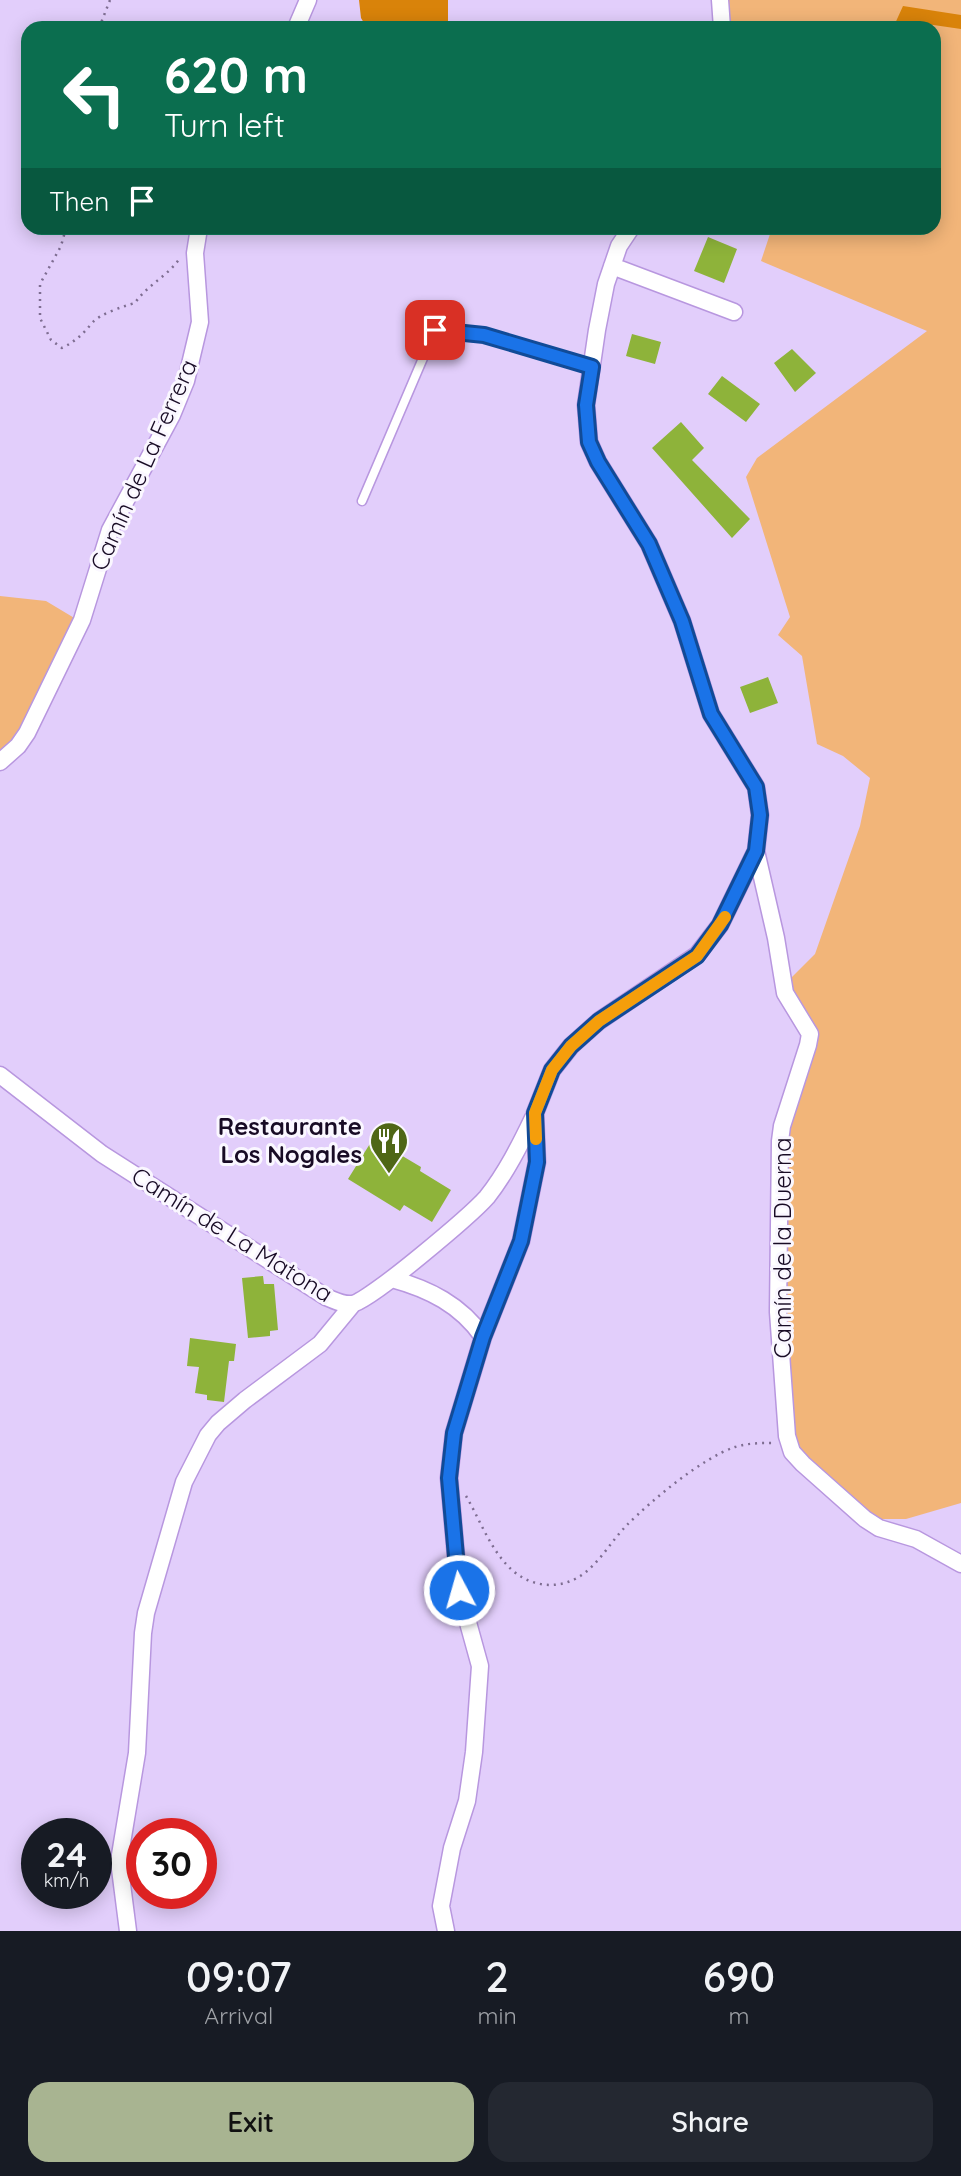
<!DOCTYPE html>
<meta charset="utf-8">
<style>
:root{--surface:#171b24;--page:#242831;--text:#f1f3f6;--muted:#9ea1a6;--accent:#a8b491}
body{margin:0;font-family:Quicksand,sans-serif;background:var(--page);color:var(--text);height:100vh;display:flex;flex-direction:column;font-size:26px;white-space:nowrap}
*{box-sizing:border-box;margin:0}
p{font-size:23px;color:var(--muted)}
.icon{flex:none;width:38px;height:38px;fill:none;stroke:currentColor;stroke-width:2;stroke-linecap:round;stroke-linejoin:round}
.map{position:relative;height:1931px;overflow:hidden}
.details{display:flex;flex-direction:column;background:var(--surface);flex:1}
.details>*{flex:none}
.banner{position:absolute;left:21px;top:21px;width:920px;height:214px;border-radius:21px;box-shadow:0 4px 18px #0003;background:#0b6e4f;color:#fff;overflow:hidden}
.speed{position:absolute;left:21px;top:1818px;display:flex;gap:14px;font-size:35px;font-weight:700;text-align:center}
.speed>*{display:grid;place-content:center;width:91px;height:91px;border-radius:50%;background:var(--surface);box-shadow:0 4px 18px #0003;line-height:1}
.speed small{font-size:18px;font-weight:400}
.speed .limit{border:10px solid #d22;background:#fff;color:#111}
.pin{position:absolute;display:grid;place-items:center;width:60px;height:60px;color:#fff;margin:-30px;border-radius:14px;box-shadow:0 4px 10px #0006}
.me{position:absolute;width:77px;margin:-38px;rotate:354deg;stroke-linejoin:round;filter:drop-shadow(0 0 5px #0008)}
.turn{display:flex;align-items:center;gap:24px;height:147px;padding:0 28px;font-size:32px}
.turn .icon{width:91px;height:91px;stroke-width:2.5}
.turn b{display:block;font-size:49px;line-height:60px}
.then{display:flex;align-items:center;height:66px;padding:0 28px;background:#0003;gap:14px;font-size:26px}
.eta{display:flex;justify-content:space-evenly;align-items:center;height:119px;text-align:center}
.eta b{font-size:42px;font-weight:600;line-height:49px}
.button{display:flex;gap:14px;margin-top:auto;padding:14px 28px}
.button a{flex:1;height:80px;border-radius:21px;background:var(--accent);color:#111;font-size:28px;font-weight:600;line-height:80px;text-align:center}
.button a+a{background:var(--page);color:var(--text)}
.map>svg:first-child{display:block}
</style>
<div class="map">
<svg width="961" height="1931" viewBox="0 0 961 1931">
<rect width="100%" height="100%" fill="#e2cefb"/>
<!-- green -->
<path fill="#f2b579" d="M724,0H961V1503L906,1519H865L787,1436L780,1141L810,1034L818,1030L784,985L815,954L860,826L870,778L843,756L817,744L802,656L778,635L790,617L746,477L757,458L927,331L761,261L772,228H934V28H723Z
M0,596L46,601L76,619L21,728L0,755Z"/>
<!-- forest -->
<path fill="#d9830a" d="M359,0H448V28H367L361,18Z
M903,6L961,15V29L913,22L911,28H893Z"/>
<!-- building -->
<path fill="#8eb33a" d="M708,237L737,249L724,283L694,271Z
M632,334L661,342L655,364L626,356Z
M792,349L816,373L795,392L774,363Z
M722,376L760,404L746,422L708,394Z
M681,422L704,448L692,460L750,519L732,538L652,448Z
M768,677L778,703L750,713L740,687Z
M376,1134L402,1150L399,1154L421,1167L420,1171L451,1190L432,1222L404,1205L400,1211L348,1179Z
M263,1276L264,1284H274L278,1330L270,1331V1336L248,1338L242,1278Z
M190,1338L236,1344L234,1361H229L224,1402L207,1400V1395L195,1393L199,1367L187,1366Z"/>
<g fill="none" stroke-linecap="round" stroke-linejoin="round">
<defs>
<path id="lane" d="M362,501L435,330L484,335L592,367"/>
<path id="street" d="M720,0L722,28
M296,28L308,0
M612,266L734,312
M0,762L18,746L27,733L82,620L110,530L172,415L186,381L200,322L195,253L199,228
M756,851L776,938L785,993L810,1034L808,1045L782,1126L780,1141L778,1312L787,1436L792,1452L803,1464L865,1519L879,1528L916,1539L961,1564
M0,1075L102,1154L326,1297C334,1300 342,1305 352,1304C369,1302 472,1214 487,1197C506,1173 520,1145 533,1118
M392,1279C429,1289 461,1305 483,1337
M128,1931L119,1861L137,1753L143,1633L146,1613L184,1482L208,1435L218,1423L245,1400L320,1344L353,1304
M446,1931L441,1906L452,1848L467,1801L474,1752L480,1666L459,1590L449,1478L454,1433L483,1337L521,1241L537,1162L535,1113L552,1070L571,1046L599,1021L697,955L720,925L756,851L760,815L756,787L711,714L682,621L649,544L598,462L589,442L586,405L597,330L606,284L619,246L631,228"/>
</defs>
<!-- lane casing -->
<use href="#lane" stroke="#b897df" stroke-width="11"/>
<!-- street casing -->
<use href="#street" stroke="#b897df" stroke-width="19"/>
<!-- path -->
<path stroke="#7e6d91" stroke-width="2.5" stroke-dasharray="2 5" stroke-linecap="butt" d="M99,28L110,0
M66,228L61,246L40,284V318L51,340L62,348C76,341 83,334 93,322C100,314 124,306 135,303C147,285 168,276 180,258
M466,1496C479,1518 489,1546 507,1565C524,1584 552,1591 575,1579C597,1568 610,1542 627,1525C652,1500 702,1458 735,1447C748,1443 760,1443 772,1443"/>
<!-- lane -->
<use href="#lane" stroke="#fff" stroke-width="8"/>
<!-- street -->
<use href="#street" stroke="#fff" stroke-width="16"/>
</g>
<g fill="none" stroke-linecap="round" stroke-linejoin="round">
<defs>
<path id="route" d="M435,330L484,335L592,367L586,405L589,442L598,462L649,544L682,621L711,714L756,787L760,815L756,851L720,925L697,956L599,1021L571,1046L552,1070L535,1113L537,1162L521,1241L483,1337L454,1433L449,1478L459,1590"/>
</defs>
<!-- route casing -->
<use href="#route" stroke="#114b97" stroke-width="18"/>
<!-- route -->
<use href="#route" stroke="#1a73e8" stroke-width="12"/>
<!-- slow -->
<path stroke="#f59e0b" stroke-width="12" d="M536,1139L535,1113L552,1070L571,1046L599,1021L697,956L725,917"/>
</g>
<!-- icons -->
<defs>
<symbol id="restaurant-pin" viewBox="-11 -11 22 30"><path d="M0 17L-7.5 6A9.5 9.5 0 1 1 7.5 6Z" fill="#4f6716" stroke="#faf7ff"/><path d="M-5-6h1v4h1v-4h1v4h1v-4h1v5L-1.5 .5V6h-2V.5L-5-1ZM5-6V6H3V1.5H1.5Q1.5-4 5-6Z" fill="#fff"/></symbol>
</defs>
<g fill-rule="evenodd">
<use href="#restaurant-pin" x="367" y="1119" width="44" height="60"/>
</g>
<g text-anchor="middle" stroke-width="6" stroke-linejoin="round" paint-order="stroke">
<!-- street labels -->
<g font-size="24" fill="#180b25" stroke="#faf7ff">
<text transform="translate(144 465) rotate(-66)" y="8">Camín de La Ferrera</text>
<text transform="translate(232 1235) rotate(32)" y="8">Camín de La Matona</text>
<text transform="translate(783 1248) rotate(-90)" y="8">Camín de la Duerna</text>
</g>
<!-- poi labels -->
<g font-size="24" font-weight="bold" fill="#180b25" stroke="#faf7ff" text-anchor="end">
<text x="362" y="1135">Restaurante<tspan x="362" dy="28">Los Nogales</tspan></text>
</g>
</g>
</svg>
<div class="speed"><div>24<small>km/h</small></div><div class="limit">30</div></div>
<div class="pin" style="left:435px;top:330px;background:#d93025"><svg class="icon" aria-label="arrive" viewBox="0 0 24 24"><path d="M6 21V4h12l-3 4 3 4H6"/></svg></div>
<svg class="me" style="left:459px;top:1590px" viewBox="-20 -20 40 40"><circle r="17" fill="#1a73e8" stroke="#fff" stroke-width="3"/><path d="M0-11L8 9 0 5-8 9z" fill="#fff"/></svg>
<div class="banner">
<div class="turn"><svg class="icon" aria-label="left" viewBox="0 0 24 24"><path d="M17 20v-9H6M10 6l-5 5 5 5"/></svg><div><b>620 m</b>Turn left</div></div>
<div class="then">Then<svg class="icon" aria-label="arrive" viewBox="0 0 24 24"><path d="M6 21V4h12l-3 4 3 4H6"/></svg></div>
</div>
</div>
<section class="details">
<div class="eta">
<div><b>09:07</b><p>Arrival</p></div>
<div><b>2</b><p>min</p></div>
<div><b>690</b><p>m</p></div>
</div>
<div class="button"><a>Exit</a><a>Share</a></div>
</section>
